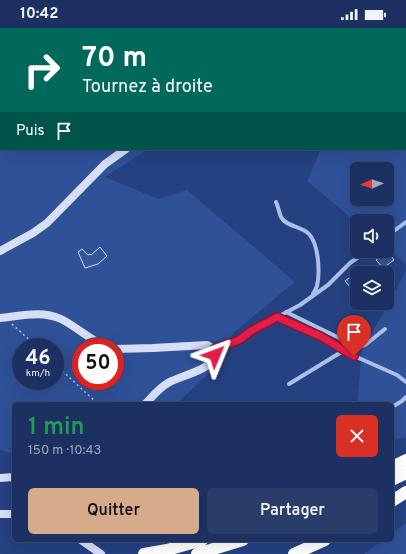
<!DOCTYPE html>
<html lang="fr">
<meta charset="utf-8">
<style>
:root{--surface:#1c3161;--page:#293d6a;--text:#f1f3f6;--muted:#a0a9bd;--line:#3a4c76;--accent:#d6ab8b}
body{margin:0;font-family:Overpass,sans-serif;background:var(--page);color:var(--text);height:100vh;display:flex;flex-direction:column;font-size:15px;white-space:nowrap}
*{box-sizing:border-box;margin:0}
p{font-size:13px;color:var(--muted)}
.icon{flex:none;width:22px;height:22px;fill:none;stroke:currentColor;stroke-width:2;stroke-linecap:round;stroke-linejoin:round}
.map{position:relative;flex:1;overflow:hidden}
.details{position:absolute;left:12px;top:374px;width:382px;height:140px;display:flex;flex-direction:column;background:var(--surface);border-radius:6px;box-shadow:0 4px 16px #0002,0 0 0 1px var(--line)}
.details>*{flex:none}
.top-card{position:absolute;left:0px;top:0px;width:406px;height:122px;box-shadow:0 4px 16px #0002,0 0 0 1px var(--line);background:#00695c;color:#fff;overflow:hidden}
.needle{width:26px;rotate:267deg}
.tools{position:absolute;left:350px;top:134px;display:grid;gap:8px}
.tools a{display:grid;place-items:center;width:44px;height:44px;border-radius:6px;background:var(--surface);box-shadow:0 4px 16px #0002,0 0 0 1px var(--line);font-size:20px}
.speed{position:absolute;left:12px;top:310px;display:flex;gap:8px;font-size:20px;font-weight:700;text-align:center}
.speed>*{display:grid;place-content:center;width:52px;height:52px;border-radius:50%;background:var(--surface);box-shadow:0 4px 16px #0002,0 0 0 1px var(--line);line-height:1}
.speed small{font-size:10px;font-weight:400}
.speed .limit{border:6px solid #d22;background:#fff;color:#111}
.pin{position:absolute;display:grid;place-items:center;width:34px;height:34px;color:#fff;margin:-41px -17px;border-radius:50% 50% 50% 0;rotate:-45deg;box-shadow:0 0 4px #0007}
.pin .icon{rotate:45deg}
.me{position:absolute;width:44px;margin:-22px;rotate:46deg;stroke-linejoin:round;filter:drop-shadow(0 0 3px #0008)}
.turn{display:flex;align-items:center;gap:14px;height:84px;padding:0 16px;font-size:18px}
.turn .icon{width:52px;height:52px;stroke-width:2.5}
.turn b{display:block;font-size:28px;line-height:34px}
.then{display:flex;align-items:center;height:38px;padding:0 16px;background:#0003;gap:8px;font-size:15px}
.round{display:grid;place-items:center;flex:none;width:42px;height:42px;border-radius:6px;background:var(--page)}
.headline{display:flex;align-items:center;justify-content:space-between;height:68px;padding:0 16px}
h1{font-size:24px;font-weight:600;line-height:30px;color:#1e9e55}
.action{display:flex;gap:8px;margin-top:auto;padding:8px 16px}
.action a{flex:1;height:46px;border-radius:6px;background:var(--accent);color:#111;font-size:16px;font-weight:600;line-height:46px;text-align:center}
.action a+a{background:var(--page);color:var(--text)}
.status{display:flex;justify-content:space-between;align-items:center;height:28px;padding:0 20px;background:var(--surface);direction:ltr}
.status svg{height:11px;fill:currentColor}
.map>svg:first-child{display:block}
</style>
<div class="status"><b>10:42</b><svg viewBox="0 0 49 12"><path d="M0 12V9h3v3zM5 12V6h3v6zM10 12V3h3v9zM15 12V0h3v12zM26 1h20v11H26zM47 4h2v5h-2z"/></svg></div>
<div class="map">
<svg width="406" height="526" viewBox="0 0 406 526">
<rect width="100%" height="100%" fill="#254181"/>
<!-- green -->
<path fill="#2f5198" fill-rule="evenodd" d="M0,0H239L1,1V121H148L105,149L158,171L187,162L295,254L233,305L218,337L176,376H14V426L0,422ZM21,319H55V353H21ZM81,319H115V353H81Z
M330,0H406V236L387,220V193H357V195L307,153L321,121H405V1ZM357,141H387V171H357Z
M406,243V409L392,413V376H357L362,323Z
M406,495V526H364L383,512H392V505Z"/>
<!-- building -->
<path fill="#35569d" stroke="#cfdcf5" d="M100,219L107,228L98,236L85,240L78,224L82,221L88,227L90,226L91,227Z
M388,224L394,232L383,240L376,232Z
M357,244V255L351,260L345,253Z"/>
<g fill="none" stroke-linecap="round" stroke-linejoin="round">
<!-- path -->
<path stroke="#acbfe7" stroke-width="1.5" stroke-dasharray="2 3" stroke-linecap="butt" d="M12,296L37,319
M55,336L98,376"/>
<!-- street -->
<path stroke="#acbfe7" stroke-width="4" d="M38,1L39,0
M0,37H1
M276,174C278,178 279,184 281,189C286,199 302,198 309,206C319,217 320,245 317,258C316,261 314,264 313,266
M387,208L406,194
M286,284L358,319L365,317L385,301
M277,289L320,308L343,323L397,347L406,354
M214,321L239,312L251,303L300,277L328,257L350,235L367,223
M289,356L343,323
M392,379L402,373L406,369"/>
<!-- secondary -->
<path stroke="#d6dff6" stroke-width="8" d="M221,1L222,0
M0,223L33,205L47,195L105,136L126,121
M0,290C20,288 42,282 61,291C77,299 90,312 107,319
M115,321L153,320L207,317L214,321L215,327C211,343 181,347 168,355C159,360 153,368 145,376
M0,450L14,449
M0,486H14
M81,512L101,526"/>
<!-- highway -->
<path stroke="#fff" stroke-width="12" d="M392,439L406,432
M392,452L406,445
M392,473L406,464
M144,526L167,522L202,512
M197,526L243,512
M294,526L325,512"/>
</g>
<g fill="none" stroke-linecap="round" stroke-linejoin="round">
<defs>
<path id="route" d="M215,327L214,321L239,312L251,303L277,289L320,308L354,328"/>
</defs>
<!-- route casing -->
<use href="#route" stroke="#92132f" stroke-width="10"/>
<!-- route -->
<use href="#route" stroke="#e11d48" stroke-width="7"/>
</g>
</svg>
<div class="tools">
<a><svg class="needle" viewBox="-14 -14 28 28"><path d="M0-13l5 13h-10z" fill="#e53935"/><path d="M0 13l5-13h-10z" fill="#a0a9bd"/></svg></a>
<a><svg class="icon" aria-label="sound" viewBox="0 0 24 24"><path d="M4 9h4l5-4v14l-5-4H4zM17 9q2 3 0 6"/></svg></a>
<a><svg class="icon" aria-label="layers" viewBox="0 0 24 24"><path d="M12 4l9 5-9 5-9-5zM3 14l9 5 9-5"/></svg></a>
</div>
<div class="speed"><div>46<small>km/h</small></div><div class="limit">50</div></div>
<div class="pin" style="left:354px;top:328px;background:#d93025"><svg class="icon" aria-label="arrive" viewBox="0 0 24 24"><path d="M6 21V4h12l-3 4 3 4H6"/></svg></div>
<svg class="me" style="left:215px;top:327px" viewBox="-20 -20 40 40"><path d="M0-17L14 15 0 8-14 15z" fill="#e11d48" stroke="#fff" stroke-width="4"/></svg>
<div class="top-card">
<div class="turn"><svg class="icon" aria-label="right" viewBox="0 0 24 24"><path d="M7 20v-9h11M14 6l5 5-5 5"/></svg><div><b>70 m</b>Tournez à droite</div></div>
<div class="then">Puis<svg class="icon" aria-label="arrive" viewBox="0 0 24 24"><path d="M6 21V4h12l-3 4 3 4H6"/></svg></div>
</div>
<section class="details">
<div class="headline"><div><h1>1 min</h1><p>150 m · 10:43</p></div><a class="round" style="background:#d93025;color:#fff"><svg class="icon" aria-label="close" viewBox="0 0 24 24"><path d="M6 6l12 12M18 6L6 18"/></svg></a></div>
<div class="action"><a>Quitter</a><a>Partager</a></div>
</section>
</div>
